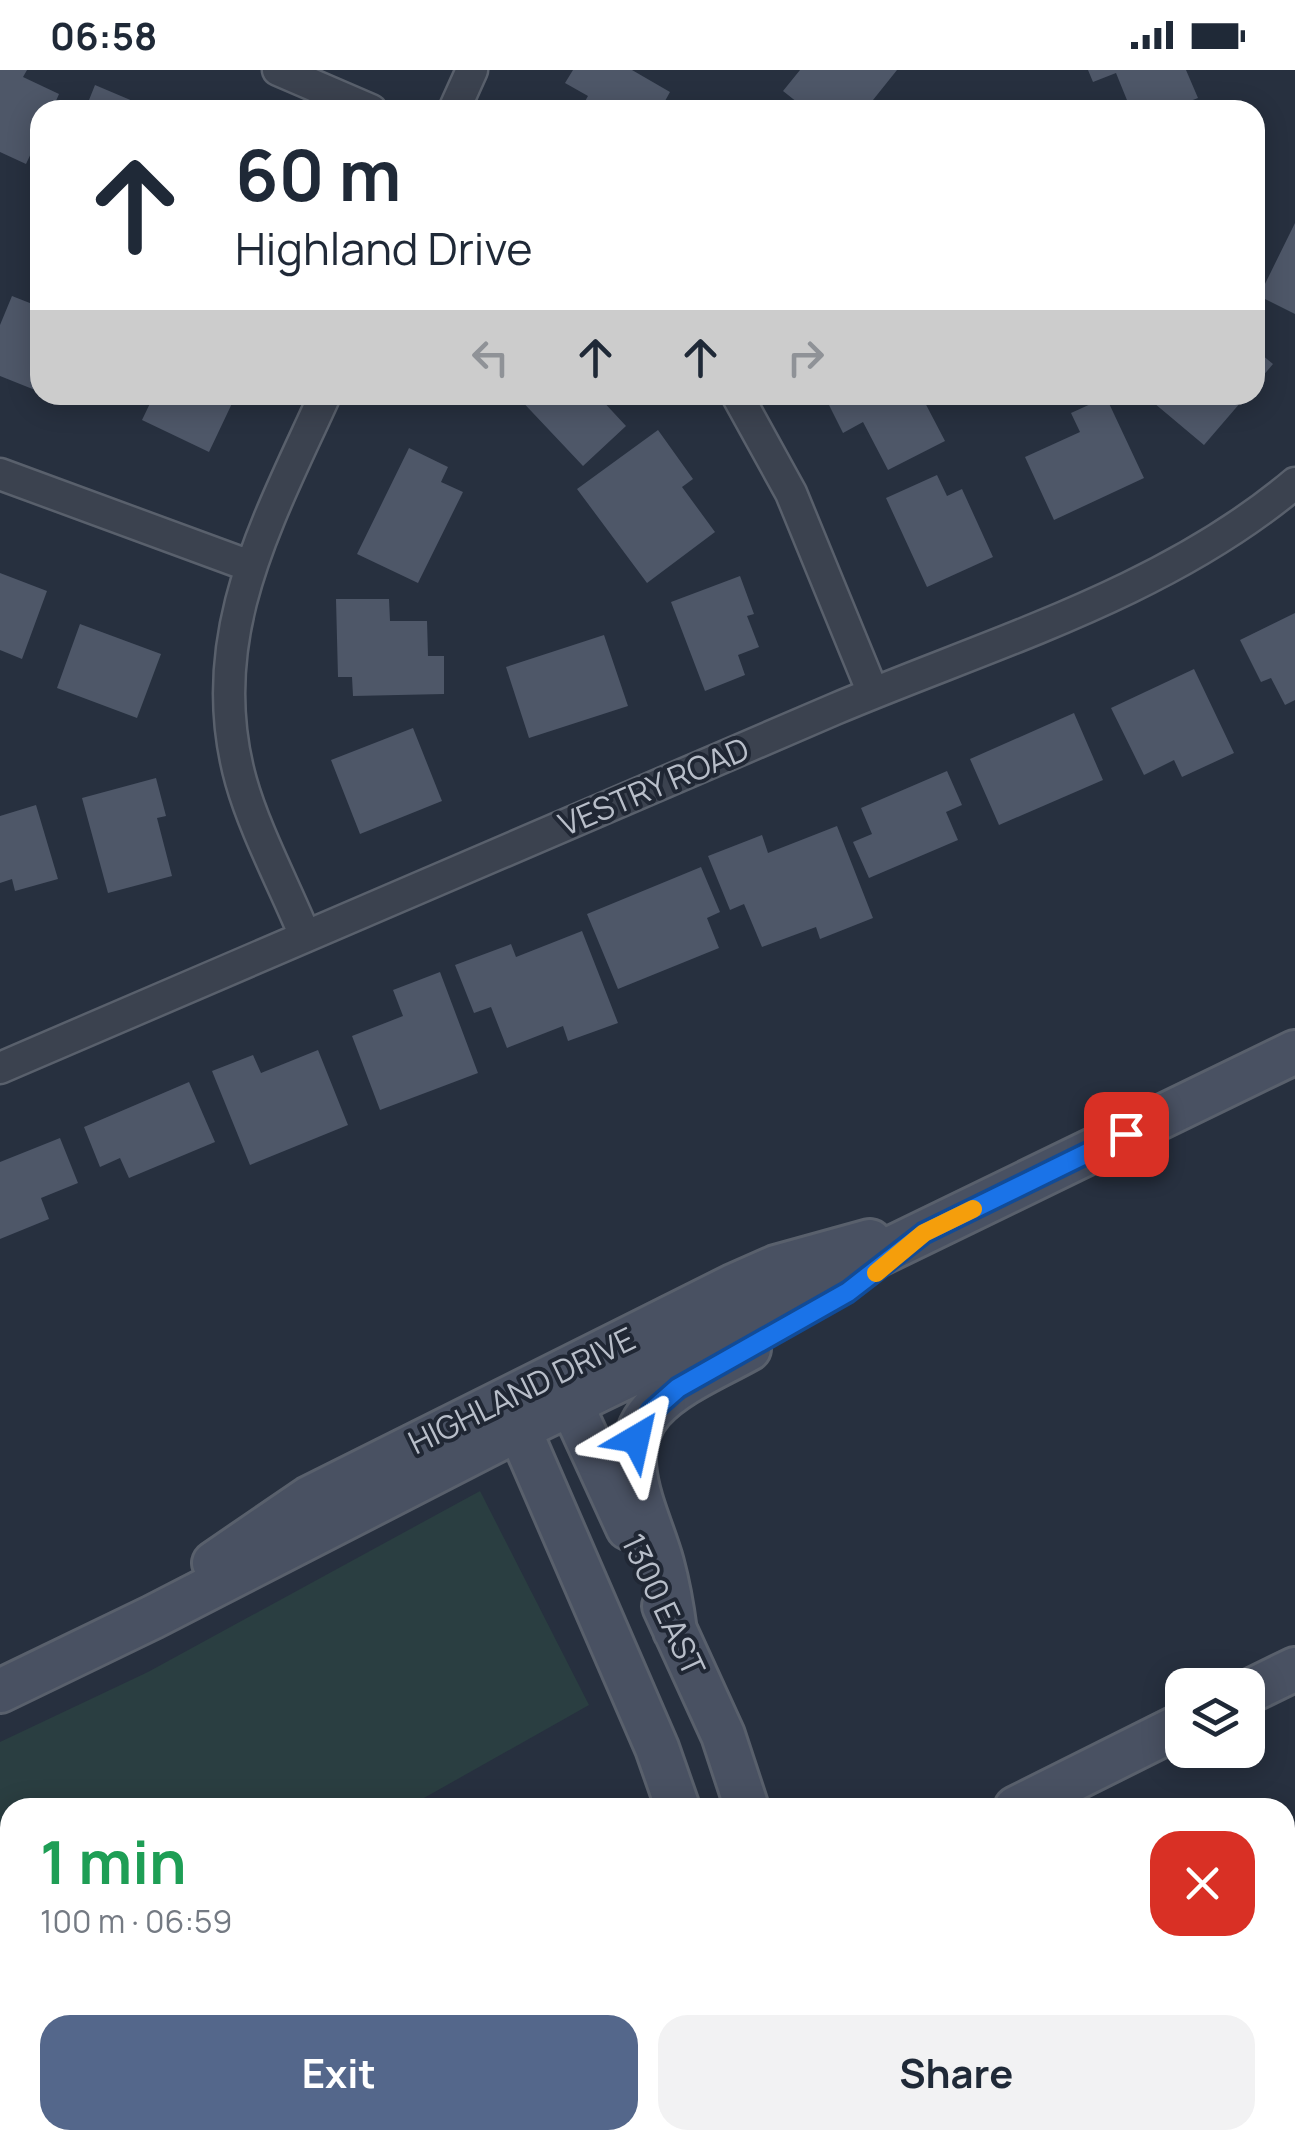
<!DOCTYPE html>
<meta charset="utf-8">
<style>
:root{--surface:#fff;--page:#f2f2f3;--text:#1f2937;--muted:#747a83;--accent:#54678b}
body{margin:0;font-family:Manrope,sans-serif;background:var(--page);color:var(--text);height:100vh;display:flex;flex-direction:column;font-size:38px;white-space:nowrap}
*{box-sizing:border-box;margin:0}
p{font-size:32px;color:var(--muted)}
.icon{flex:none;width:55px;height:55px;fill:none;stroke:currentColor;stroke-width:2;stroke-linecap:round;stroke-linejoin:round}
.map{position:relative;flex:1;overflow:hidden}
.drawer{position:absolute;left:0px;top:1728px;width:1295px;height:352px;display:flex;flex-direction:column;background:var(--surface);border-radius:30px 30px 0 0;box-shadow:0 5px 25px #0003}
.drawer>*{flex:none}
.hud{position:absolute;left:30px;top:30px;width:1235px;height:305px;border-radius:30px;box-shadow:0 5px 25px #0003;background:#fff;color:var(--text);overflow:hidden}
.tools{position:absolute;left:1165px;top:1598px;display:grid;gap:20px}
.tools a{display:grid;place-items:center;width:100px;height:100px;border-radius:20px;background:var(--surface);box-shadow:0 5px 25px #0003;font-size:50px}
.pin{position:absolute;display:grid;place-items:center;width:85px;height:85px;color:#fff;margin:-42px;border-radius:20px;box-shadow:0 5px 15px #0006}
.me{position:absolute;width:110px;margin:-55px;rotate:36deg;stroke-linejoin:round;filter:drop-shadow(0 0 8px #0008)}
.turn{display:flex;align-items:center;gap:35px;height:210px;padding:0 40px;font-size:45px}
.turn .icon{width:130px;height:130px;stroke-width:2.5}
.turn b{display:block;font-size:70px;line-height:85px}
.lanes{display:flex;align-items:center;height:95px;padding:0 40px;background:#0003;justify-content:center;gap:50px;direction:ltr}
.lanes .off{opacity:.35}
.round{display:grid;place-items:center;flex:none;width:105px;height:105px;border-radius:30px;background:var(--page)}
.overview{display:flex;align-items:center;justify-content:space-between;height:170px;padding:0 40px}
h1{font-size:60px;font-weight:700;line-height:75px;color:#1e9e55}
.button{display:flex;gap:20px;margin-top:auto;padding:20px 40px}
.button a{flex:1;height:115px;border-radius:30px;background:var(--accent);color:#fff;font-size:40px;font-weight:700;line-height:115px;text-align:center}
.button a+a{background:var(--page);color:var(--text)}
.status{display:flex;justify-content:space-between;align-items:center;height:70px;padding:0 50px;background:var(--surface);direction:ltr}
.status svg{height:28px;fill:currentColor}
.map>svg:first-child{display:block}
</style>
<div class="status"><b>06:58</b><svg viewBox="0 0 49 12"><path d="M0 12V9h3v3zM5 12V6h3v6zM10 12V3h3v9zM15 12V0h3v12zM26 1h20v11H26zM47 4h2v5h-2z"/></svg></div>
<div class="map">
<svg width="1295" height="2079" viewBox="0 0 1295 2079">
<rect width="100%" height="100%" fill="#27303f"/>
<!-- green -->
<path fill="#2a3e41" d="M480,1421L589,1635L408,1737L10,1738V1965L0,1971V1672L148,1602Z"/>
<!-- building -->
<path fill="#4e5768" d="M0,0H27L23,7L59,24L52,40H40V64L26,94L0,82Z
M573,0H632L670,22L660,40H580L588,26L565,13Z
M800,0H897L865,40H807L783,21Z
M1088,0H1186L1198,28L1167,40H1131L1116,3L1093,12Z
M95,15L154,40H85Z
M1295,153V244L1259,226Z
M12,226L40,237V322L0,306V255Z
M1255,279L1273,294L1255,315Z
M154,325H236L209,382L142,350Z
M516,325H603L600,328L626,356L583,396Z
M824,325H921L945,371L888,400L863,352L843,363Z
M1161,325H1247L1204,375L1154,333Z
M1106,327L1144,408L1054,450L1025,387L1080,362L1071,343Z
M658,360L693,409L682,417L715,462L647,513L577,419Z
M409,378L448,397L441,412L463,422L418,513L357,484Z
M937,405L947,426L962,419L993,487L927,517L886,428Z
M0,503L47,521L22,589L0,580Z
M740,506L754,544L747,546L759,577L738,585L745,605L705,621L671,532Z
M336,529H389L390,551H427L428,586H444V624L353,626L352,607H338Z
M1295,543V630L1285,635L1271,608L1261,612L1240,570Z
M80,554L161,584L137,648L57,618Z
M604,565L628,636L529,668L506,597Z
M1194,599L1234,683L1182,707L1174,690L1144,705L1111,638Z
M1074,643L1103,710L999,755L970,689Z
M413,658L442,731L360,764L331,690Z
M947,701L962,735L946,742L958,770L869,808L853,772L872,764L861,738Z
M156,708L166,746L157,748L172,806L108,823L82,728Z
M36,735L58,809L15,821L12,809L0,813V746Z
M837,756L873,848L820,869L816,857L762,877L744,834L730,840L708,786L762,765L768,783Z
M701,797L720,842L707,848L719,878L618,919L587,844Z
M582,861L618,953L568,971L563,956L507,978L491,937L474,943L455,895L511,874L516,887Z
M440,902L478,1003L380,1040L352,966L403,946L393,920Z
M318,980L348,1055L250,1095L212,1001L253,985L261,1003Z
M189,1012L215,1072L129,1108L120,1088L100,1097L84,1057Z
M60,1068L78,1113L41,1128L49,1149L0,1169V1092Z
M857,2070H938L936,2079H855Z
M1120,2070H1202L1204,2079H1121Z"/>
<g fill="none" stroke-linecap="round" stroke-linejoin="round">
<defs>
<path id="street" d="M278,0L371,40
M454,40L472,0
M737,325L791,423L873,623
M0,404L250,496
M305,866C285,817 255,761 241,711C201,568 268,451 325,325
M0,998C278,878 557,759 835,639C991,573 1165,523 1295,413"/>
<path id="secondary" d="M572,1336L628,1458
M519,1359L657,1678L678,1738
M214,1493L309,1428L733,1216L776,1197L870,1171
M664,1536L723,1665L747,1738
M675,1561C672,1538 668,1515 662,1493C649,1445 612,1385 652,1340C677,1313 717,1297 749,1279
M0,1621L153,1547L519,1359L1295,982
M1248,1622L1295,1599
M1016,1738L1182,1655
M678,2079L680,2070
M717,2079L720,2070"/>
</defs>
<!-- street casing -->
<use href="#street" stroke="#59606c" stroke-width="35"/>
<!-- secondary casing -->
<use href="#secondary" stroke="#59606c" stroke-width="48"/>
<!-- street -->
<use href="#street" stroke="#3b424f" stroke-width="30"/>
<!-- secondary -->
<use href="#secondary" stroke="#495162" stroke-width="42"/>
</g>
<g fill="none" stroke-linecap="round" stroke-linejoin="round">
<defs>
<path id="route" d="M636,1369L652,1341L678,1318L848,1222L924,1163L1126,1064"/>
</defs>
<!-- route casing -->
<use href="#route" stroke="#114b97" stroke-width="25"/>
<!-- route -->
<use href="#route" stroke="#1a73e8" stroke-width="18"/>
<!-- slow -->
<path stroke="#f59e0b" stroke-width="18" d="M876,1203L924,1163L973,1139"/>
</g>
<g text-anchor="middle" stroke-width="8" stroke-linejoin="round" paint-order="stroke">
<!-- street labels -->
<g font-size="32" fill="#b8bec9" stroke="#202734">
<text transform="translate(654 717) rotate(-23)" y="11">VESTRY ROAD</text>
<text transform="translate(522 1321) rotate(-26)" y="11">HIGHLAND DRIVE</text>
<text transform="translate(663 1535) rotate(65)" y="11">1300 EAST</text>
</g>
</g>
</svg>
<div class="tools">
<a><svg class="icon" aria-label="layers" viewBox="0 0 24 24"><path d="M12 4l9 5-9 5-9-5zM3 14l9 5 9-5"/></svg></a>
</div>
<div class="pin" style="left:1126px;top:1064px;background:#d93025"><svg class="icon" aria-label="arrive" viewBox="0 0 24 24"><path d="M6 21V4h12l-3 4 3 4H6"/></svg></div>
<svg class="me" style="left:636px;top:1369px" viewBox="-20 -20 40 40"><path d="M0-17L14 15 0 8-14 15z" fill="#1a73e8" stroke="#fff" stroke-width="4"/></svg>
<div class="hud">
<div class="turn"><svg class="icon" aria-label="ahead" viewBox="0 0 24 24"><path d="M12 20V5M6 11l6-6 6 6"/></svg><div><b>60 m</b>Highland Drive</div></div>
<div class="lanes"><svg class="icon off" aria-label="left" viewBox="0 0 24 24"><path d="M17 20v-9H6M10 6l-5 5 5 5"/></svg><svg class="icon" aria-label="ahead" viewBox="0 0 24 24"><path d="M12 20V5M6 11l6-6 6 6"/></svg><svg class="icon" aria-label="ahead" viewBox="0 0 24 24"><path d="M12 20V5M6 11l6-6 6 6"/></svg><svg class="icon off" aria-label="right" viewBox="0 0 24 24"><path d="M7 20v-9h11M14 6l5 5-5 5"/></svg></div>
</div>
<section class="drawer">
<div class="overview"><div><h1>1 min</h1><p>100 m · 06:59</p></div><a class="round" style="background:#d93025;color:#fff"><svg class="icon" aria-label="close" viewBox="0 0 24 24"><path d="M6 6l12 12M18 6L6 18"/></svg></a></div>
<div class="button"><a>Exit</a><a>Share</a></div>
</section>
</div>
